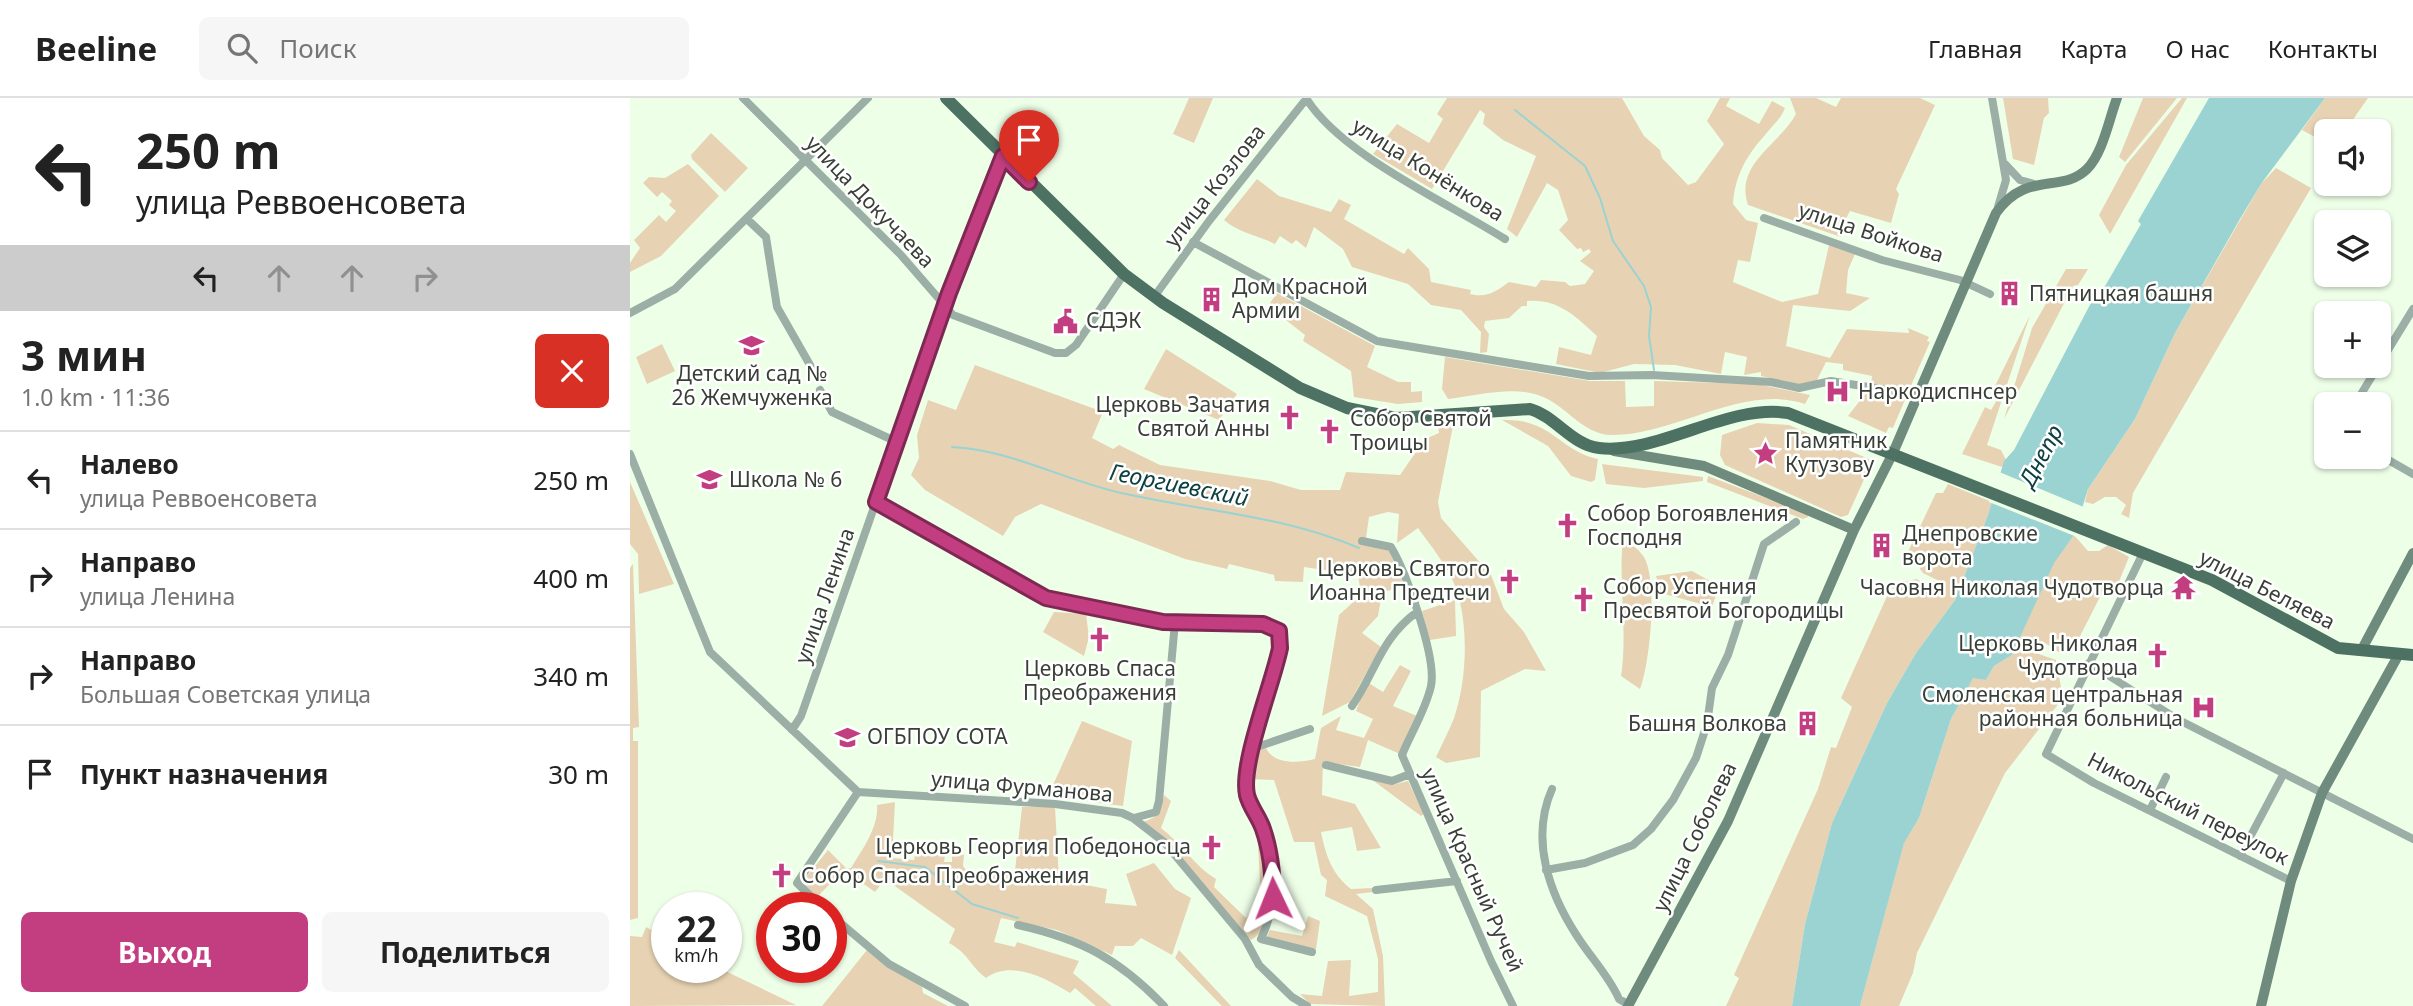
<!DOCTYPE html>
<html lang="ru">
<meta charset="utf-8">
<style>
:root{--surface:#fff;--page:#f6f6f6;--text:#222;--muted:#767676;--line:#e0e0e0;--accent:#c33e80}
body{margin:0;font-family:"Noto Sans",sans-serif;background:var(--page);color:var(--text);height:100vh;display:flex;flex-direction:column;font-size:26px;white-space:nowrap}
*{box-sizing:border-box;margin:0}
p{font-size:23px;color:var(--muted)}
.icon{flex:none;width:38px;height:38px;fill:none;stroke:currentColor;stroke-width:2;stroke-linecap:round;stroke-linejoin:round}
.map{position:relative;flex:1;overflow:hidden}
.details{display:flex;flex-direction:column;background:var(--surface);width:630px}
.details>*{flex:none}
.banner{background:#fff;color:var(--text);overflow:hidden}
.buttons{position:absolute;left:1684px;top:21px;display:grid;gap:14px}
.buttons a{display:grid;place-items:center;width:77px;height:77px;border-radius:10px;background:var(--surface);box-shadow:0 2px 5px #0004;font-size:35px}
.speed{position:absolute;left:21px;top:794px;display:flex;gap:14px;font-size:35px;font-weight:700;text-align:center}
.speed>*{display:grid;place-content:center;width:91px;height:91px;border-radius:50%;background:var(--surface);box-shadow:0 2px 5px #0004;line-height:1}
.speed small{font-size:18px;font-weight:400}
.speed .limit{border:10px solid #d22;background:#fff;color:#111}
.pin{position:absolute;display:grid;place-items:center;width:60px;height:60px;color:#fff;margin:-72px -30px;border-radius:50% 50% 50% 0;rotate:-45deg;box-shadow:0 0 7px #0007}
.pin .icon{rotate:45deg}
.me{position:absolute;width:77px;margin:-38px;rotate:358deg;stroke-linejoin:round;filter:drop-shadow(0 0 5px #0008)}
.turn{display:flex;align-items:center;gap:24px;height:147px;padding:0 21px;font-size:32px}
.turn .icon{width:91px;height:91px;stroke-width:2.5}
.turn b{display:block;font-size:49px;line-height:60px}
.lanes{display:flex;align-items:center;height:66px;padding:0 21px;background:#0003;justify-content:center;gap:35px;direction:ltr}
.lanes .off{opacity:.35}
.round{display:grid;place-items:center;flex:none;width:74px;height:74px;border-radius:10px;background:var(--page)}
.summary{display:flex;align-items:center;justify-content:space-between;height:119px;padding:0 21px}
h1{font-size:42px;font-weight:700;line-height:52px}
.cta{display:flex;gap:14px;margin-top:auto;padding:14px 21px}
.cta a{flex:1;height:80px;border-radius:10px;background:var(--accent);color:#fff;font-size:28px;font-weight:700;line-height:80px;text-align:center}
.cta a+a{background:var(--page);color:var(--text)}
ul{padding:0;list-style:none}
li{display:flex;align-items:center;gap:21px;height:98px;padding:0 21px;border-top:2px solid var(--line)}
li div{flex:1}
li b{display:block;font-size:26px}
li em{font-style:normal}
header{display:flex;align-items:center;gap:42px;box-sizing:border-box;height:98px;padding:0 35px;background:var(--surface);border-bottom:2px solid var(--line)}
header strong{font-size:33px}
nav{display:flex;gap:38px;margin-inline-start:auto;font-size:24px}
.search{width:490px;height:63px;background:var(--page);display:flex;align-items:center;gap:18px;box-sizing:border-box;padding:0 24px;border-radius:10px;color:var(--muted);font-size:26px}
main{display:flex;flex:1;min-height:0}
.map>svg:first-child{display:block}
</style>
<header>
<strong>Beeline</strong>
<div class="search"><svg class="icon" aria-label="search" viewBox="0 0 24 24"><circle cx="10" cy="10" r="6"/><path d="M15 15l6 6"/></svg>Поиск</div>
<nav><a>Главная</a><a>Карта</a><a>О нас</a><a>Контакты</a></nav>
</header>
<main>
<section class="details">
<div class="banner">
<div class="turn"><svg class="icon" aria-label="left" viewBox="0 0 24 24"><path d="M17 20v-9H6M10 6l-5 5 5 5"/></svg><div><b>250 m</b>улица Реввоенсовета</div></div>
<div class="lanes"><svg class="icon" aria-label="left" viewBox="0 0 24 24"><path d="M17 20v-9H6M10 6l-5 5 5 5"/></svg><svg class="icon off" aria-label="ahead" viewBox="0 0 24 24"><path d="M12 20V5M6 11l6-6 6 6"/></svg><svg class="icon off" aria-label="ahead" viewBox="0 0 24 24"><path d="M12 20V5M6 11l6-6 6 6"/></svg><svg class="icon off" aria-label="right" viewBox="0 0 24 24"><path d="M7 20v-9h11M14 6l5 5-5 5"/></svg></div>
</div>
<div class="summary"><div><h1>3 мин</h1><p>1.0 km · 11:36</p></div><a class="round" style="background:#d93025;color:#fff"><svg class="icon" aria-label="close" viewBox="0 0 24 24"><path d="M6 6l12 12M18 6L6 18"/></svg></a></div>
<ul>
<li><svg class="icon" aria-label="left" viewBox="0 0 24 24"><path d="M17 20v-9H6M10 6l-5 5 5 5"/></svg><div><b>Налево</b><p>улица Реввоенсовета</p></div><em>250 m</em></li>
<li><svg class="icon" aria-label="right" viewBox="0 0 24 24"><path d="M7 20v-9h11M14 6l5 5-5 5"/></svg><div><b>Направо</b><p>улица Ленина</p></div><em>400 m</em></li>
<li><svg class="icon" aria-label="right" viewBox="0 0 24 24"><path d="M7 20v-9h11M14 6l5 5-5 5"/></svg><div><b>Направо</b><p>Большая Советская улица</p></div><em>340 m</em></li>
<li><svg class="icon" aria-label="arrive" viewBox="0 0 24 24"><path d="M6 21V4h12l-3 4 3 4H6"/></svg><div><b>Пункт назначения</b></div><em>30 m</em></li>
</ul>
<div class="cta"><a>Выход</a><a>Поделиться</a></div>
</section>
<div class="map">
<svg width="1783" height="908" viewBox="0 0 1783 908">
<rect width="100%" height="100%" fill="#eeffe8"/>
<!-- green -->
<path fill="#e7d3b3" d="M559,0H583L564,45L543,36Z
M817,0H992L1014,38L1030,52L1032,60L1058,87L1066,84L1094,46L1077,23L1090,0H1100L1096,8L1129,26L1142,3L1155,10C1151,21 1142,28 1135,37C1116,58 1105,78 1103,106L1116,122L1128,125L1120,164L1108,162L1103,184L1152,204L1188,196L1199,147L1225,156L1218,172L1216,195L1240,200L1220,213L1163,207L1156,248L1200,260L1217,231L1279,235L1278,230L1299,239L1297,243L1300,244L1280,290L1241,286L1242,278L1213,272V266L1196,264L1183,290L1131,278V274L1114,277L1117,259L1095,254L1091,276L1045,267L1004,266L970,275L926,266L929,249L961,257L967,238C945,218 929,201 897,203V208H892L879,220L855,223L854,229L859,236L857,254L850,255L851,234L831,212L801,207L778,186L722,169L713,151L684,129L676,150L666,142L662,146L650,138L645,146C627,137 609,135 594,122L627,81L649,98L701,114L709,101L721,107L714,121L774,156L778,150L799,171L801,184L841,192L840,196C857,200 865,194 879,184L906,189L911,182L935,184L940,188L955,186L964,173L950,163L961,154L959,151L953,154L951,150L947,151L929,132L938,122L928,92L917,85L887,139L877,131L906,58L873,42L853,26L855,16L850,12L802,91L743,56L767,26L799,45L813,21L807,16Z
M1160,0H1186L1206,9L1211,0H1290L1305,7L1266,91L1269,96L1261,125L1220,113L1212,128L1211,139L1118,107C1104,66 1150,46 1166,16Z
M1373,0H1418L1419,15L1414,20L1404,67L1383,61Z
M1513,0H1547L1495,64L1489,59Z
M1552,0H1557L1480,136L1469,117L1496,67Z
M1695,0H1738L1715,33H1696V45L1672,32Z
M81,35L118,70L95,94L62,61L61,57Z
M58,66L89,98L31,158L0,174V165L10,150L4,142L29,117L36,124L46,113L39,107L42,103L32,94L27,99L13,85L19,79L35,80Z
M1646,70L1681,90L1503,395L1499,420L1491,416L1496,407L1486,399H1475L1463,406L1455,404L1458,391L1505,321L1545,235L1631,86Z
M1436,171H1458L1448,187L1443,188L1374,321L1402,230Z
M647,195L745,248L737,269L768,284H781V294L792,293V304L768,306L724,299L721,273L673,243L675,237L638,208Z
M1400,217L1357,347L1371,352L1376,362L1372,369L1332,356L1355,309L1361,312L1370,297L1365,288Z
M32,246L45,273L17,286L6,259Z
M536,251L607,296L589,322L514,291Z
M815,259L960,283H995L996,309L1024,308V283L1127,286L1180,297L1175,306C1114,285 1044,338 982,337C952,337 936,306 908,297C881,288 846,298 818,301L812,291Z
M345,267L473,314L462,340L483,351L489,347L530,367L640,383L671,392H710L716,374L770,377L795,341L809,335L808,328H823L808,404L811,420L861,477L874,511L894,534L916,573L895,571L851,593L850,659L816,665L806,659C812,646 819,633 824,620C837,582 839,528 826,490C818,469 801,448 788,430L767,445L769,416L758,414L739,419L736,440L731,447L759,451L774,487L752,495L748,518L732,535L751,549L720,604L692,618L709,517L731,497L728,477L674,469L673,484L645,483L644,477L599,466L597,471L555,461L411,406L385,419L373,438L295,392L281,377L289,360L287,337L298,302L326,312Z
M1238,292L1277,297L1263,330L1259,329L1256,335L1218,318Z
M872,322C922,320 928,352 968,361L965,382L961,384L941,378L918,348Z
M1127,325L1159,327L1239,361L1240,368L1218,417L1211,419L1095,367L1090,357L1092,337Z
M972,366L1073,379V383L1014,390L976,386Z
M1078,378L1178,416V419L1173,421L1077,384Z
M0,384L44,486L9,496L8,456L0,446Z
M1318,386L1362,404L1358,417L1325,502L1286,555L1257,605L1202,725L1175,826L1162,908H1096L1109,880L1104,877L1188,691L1201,649L1206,650L1222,609L1211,600L1258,496L1267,495L1260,487L1287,481L1305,495L1311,484L1293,475L1278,454L1306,395H1313Z
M1444,437L1458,453H1469L1478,447L1499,459L1486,491L1473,493L1445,548L1430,555L1412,543L1406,555L1426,562L1433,600L1375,675L1287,855L1283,875L1269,908H1230L1274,744L1289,720L1321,621L1343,579L1356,582L1364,568L1382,557L1423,465Z
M993,440C1000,446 1009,451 1014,459C1028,483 1020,565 1010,591L991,578C998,533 988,486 993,440Z
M3,466L9,629L3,630V643H8V820L0,822V470Z
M1062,473L1089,488L1082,509L1031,495L1026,478Z
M825,502L826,538L800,542L792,513Z
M424,514L456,516L459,539L454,558L413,534Z
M770,567L781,573L763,608L787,618L770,656L738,642L730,669L693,664L692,697L725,706L751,750L727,753L722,729L691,734C696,758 702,776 721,791L742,790L743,794L726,796L743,811L753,858L755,908L680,906L670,896L692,898L698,863L721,862L719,898L748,894V861L737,818L695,798L697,782L691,777L684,744H664L644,682L620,681L627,653L636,650C644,667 669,665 685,661L691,630L711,618L706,632L734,640L743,621L726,613L737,584L753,594Z
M452,623L502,643L493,708L418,698Z
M741,681L762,687L778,683L794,716L791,718Z
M534,697L541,703L531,730C551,745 564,768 586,781L584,789L616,820L631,800L627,731L614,698C633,736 646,772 637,814C635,826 632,836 621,842L512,724C528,721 531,711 534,697Z
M265,704L262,760L284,762L285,757H315L314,764H322V757H334L333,768L338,775L385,773L392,709H425L429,782L477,791L475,805L507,808L496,776L524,765L545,791L561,800L542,857L511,840L503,848H485L482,857L427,832L371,820L364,844L385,849L387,844L449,863L443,875L482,908H466L445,890L440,895C417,881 382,861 356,880C339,867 339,856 319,845L325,831L255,781L245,794L214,772L187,799L172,784L198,752L217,771L221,770C232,752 249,729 247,707Z
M678,818L690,823L686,851L637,839L640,832L672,838Z
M16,829L37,840V870H89L166,907L0,908V838L12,839Z
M237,852L292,889L293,895L318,908H192Z
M549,852L601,908H592L545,860Z"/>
<!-- water -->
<path fill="#9bd2d2" d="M1579,0H1695L1631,86L1610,121L1545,235L1505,321L1458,391L1444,437L1424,465L1382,557L1364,568L1356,582L1343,580L1321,621L1289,720L1274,745L1230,908H1162L1175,826L1202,725L1257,605L1286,555L1325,502L1358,417L1374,363L1384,352L1463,201L1467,202L1511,126L1508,123Z"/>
<!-- pier -->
<path fill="#eeffe8" d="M1367,373L1456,410L1447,439L1359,404Z"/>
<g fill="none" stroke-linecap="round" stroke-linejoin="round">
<!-- stream -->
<path stroke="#9bd2d2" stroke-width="2" d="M885,12L955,68L970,100L983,143L1014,188L1021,209L1019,238L1024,272
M322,349C383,352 437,384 496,396C574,413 654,418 729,450
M248,763L295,769L342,806L388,820"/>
<!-- street -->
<path stroke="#9bafa6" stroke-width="8" d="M113,0L270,156L323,217L425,255H436L446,247L494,176
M676,0C710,56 818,105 875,141
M1362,0L1376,82L1368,109
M1375,66L1390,82L1404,86
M1134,120L1252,162L1330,182L1360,196
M117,121L136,139L147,209L184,274
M563,144L747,243L959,278L1022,277L1141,284L1169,290L1201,283L1288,297
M524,199L579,123L677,0
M0,215L45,191L238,0
M190,292L202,314L267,344
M1725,306L1783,211
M0,356L80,554L228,694
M1748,356L1783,376
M246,404L416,500L533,524L633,526L649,533C651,558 642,577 635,601C631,617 630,633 624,649C620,661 616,672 617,685C617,702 627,715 633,730C646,766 648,806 631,841L682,854
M732,443L761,449C776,474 807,560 801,588C796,611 781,635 772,657L861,863L883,908
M1513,455L1416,656L1464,685L1661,783
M1459,565L1547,621L1783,741
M722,608C746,573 751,540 787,514
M162,632L171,618L319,195L373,58
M624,650L680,631
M696,667L762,683L780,676
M922,691C900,741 919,795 947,838C961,860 979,878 989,901L999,907
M228,694L425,706L492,715L503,720L534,744L615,841L629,867L662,899L677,908
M1520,712L1536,679
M504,720L526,714L529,703L545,524
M1610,758L1654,675
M916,772L955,765L1003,747L1021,731L1043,702L1066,660L1077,626L1082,590L1098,557L1134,446L1166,424
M746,792L827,783
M193,810L167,785L228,694
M201,817L259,866L335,908
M388,827C451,841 489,861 534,908"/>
<!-- secondary -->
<path stroke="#6e8b7e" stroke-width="10" d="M984,353L1074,368L1224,432
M1731,553L1783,455
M998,908L1098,723L1224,432L1263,355L1366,115C1396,72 1432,96 1457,71C1473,55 1479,21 1487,0
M1631,908L1661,783L1692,695L1769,556"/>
<!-- primary -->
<path stroke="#4d7162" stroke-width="12" d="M316,0L494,176L533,205L670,290L717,310L766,320L900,311C925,318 942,347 969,350C1028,357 1099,305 1158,315L1582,482L1708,550L1783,557"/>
</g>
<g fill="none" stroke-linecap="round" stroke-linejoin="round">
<defs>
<path id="route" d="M399,84L373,58L319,195L246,404L416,500L533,524L633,526L649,533L650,550C643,585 610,666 617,697C620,709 629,719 633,731C641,754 643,776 643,800"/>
</defs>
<!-- route casing -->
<use href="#route" stroke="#7f2853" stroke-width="18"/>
<!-- route -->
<use href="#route" stroke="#c33e80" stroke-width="12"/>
</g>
<!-- icons -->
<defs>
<symbol id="building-bare" viewBox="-9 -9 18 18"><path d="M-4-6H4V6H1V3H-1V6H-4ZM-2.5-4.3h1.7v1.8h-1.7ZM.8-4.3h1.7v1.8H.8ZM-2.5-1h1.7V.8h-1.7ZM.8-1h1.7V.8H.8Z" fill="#c33e80" stroke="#fff" stroke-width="2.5" paint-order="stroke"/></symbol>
<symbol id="civic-bare" viewBox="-9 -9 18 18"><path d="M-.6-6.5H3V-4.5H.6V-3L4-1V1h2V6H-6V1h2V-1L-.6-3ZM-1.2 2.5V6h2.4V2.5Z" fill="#c33e80" stroke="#fff" stroke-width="2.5" paint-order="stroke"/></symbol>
<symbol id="school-bare" viewBox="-9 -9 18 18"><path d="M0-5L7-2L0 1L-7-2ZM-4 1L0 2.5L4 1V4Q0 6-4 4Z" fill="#c33e80" stroke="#fff" stroke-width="2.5" paint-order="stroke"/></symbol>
<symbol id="hospital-bare" viewBox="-9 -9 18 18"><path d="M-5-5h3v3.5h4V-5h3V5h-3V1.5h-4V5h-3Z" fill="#c33e80" stroke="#fff" stroke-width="2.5" paint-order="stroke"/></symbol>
<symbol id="church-bare" viewBox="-9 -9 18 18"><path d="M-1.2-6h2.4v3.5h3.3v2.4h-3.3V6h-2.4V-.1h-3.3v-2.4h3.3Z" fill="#c33e80" stroke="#fff" stroke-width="2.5" paint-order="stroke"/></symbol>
<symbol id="sight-bare" viewBox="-9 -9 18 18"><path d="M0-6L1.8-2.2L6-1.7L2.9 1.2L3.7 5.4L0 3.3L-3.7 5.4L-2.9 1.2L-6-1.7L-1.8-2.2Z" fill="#c33e80" stroke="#fff" stroke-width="2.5" paint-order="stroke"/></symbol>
<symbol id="temple-bare" viewBox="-9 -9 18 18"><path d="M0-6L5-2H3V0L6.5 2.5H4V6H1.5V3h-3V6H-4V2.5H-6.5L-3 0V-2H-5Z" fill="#c33e80" stroke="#fff" stroke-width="2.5" paint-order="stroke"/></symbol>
<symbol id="university-bare" viewBox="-9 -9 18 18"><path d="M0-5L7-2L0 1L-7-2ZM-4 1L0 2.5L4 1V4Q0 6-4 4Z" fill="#c33e80" stroke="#fff" stroke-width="2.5" paint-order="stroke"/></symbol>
</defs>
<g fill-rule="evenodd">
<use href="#building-bare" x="1362" y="178" width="35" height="35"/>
<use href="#building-bare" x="564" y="184" width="35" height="35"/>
<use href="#civic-bare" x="418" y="206" width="35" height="35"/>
<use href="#school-bare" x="104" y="230" width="35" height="35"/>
<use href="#hospital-bare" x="1190" y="276" width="35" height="35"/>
<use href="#church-bare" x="642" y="302" width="35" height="35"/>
<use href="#church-bare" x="682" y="316" width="35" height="35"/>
<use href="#sight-bare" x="1118" y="338" width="35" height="35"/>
<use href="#school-bare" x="62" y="364" width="35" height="35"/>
<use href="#church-bare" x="920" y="410" width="35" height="35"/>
<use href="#building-bare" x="1234" y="430" width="35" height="35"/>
<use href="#church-bare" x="862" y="466" width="35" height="35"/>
<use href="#temple-bare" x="1536" y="472" width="35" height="35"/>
<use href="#church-bare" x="936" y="484" width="35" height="35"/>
<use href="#church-bare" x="452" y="524" width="35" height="35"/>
<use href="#church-bare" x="1510" y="540" width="35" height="35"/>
<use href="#hospital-bare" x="1556" y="592" width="35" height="35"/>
<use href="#building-bare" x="1160" y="608" width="35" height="35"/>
<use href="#university-bare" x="200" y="622" width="35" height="35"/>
<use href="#church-bare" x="564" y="732" width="35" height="35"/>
<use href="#church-bare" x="134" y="760" width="35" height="35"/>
</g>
<g text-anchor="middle" stroke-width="5" stroke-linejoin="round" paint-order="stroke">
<!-- street labels -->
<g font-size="21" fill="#383f36" stroke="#fff">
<text transform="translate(798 72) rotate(32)" y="7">улица Конёнкова</text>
<text transform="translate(585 88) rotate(-52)" y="7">улица Козлова</text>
<text transform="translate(240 104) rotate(46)" y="7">улица Докучаева</text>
<text transform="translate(1241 135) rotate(18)" y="7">улица Войкова</text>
<text transform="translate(1637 492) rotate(27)" y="7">улица Беляева</text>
<text transform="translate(195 498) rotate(-71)" y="7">улица Ленина</text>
<text transform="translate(392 689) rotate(5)" y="7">улица Фурманова</text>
<text transform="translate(1558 711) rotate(27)" y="7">Никольский переулок</text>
<text transform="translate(1065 739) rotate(-64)" y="7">улица Соболева</text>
<text transform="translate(842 772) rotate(66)" y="7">улица Красный Ручей</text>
</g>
<!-- poi labels -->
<g font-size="21" fill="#383f36" stroke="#fff" text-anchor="start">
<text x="602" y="196">Дом Красной<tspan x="602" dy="24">Армии</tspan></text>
<text x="1399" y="203">Пятницкая башня</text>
<text x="456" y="230">СДЭК</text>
<text x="122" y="283" text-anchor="middle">Детский сад №<tspan x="122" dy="24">26 Жемчуженка</tspan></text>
<text x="1228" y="301">Наркодиспнсер</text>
<text x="640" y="314" text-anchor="end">Церковь Зачатия<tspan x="640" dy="24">Святой Анны</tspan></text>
<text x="720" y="328">Собор Святой<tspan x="720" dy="24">Троицы</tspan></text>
<text x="1155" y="350">Памятник<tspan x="1155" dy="24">Кутузову</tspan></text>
<text x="99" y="389">Школа № 6</text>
<text x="957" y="423">Собор Богоявления<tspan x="957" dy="24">Господня</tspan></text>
<text x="1272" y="443">Днепровские<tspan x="1272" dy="24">ворота</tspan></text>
<text x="860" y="478" text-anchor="end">Церковь Святого<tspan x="860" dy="24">Иоанна Предтечи</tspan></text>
<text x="973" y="496">Собор Успения<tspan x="973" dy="24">Пресвятой Богородицы</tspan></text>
<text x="1534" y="497" text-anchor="end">Часовня Николая Чудотворца</text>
<text x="1508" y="553" text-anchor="end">Церковь Николая<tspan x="1508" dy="24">Чудотворца</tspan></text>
<text x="470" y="578" text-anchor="middle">Церковь Спаса<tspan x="470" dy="24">Преображения</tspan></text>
<text x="1553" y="604" text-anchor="end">Смоленская центральная<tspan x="1553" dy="24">районная больница</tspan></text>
<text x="1157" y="633" text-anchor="end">Башня Волкова</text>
<text x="237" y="646">ОГБПОУ СОТА</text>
<text x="561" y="756" text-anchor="end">Церковь Георгия Победоносца</text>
<text x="171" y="785">Собор Спаса Преображения</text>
</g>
<!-- water labels -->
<g font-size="23" font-style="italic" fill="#0d4040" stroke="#fff">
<text transform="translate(1411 358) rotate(-62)" y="8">Днепр</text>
<text transform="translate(549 387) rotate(11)" y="8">Георгиевский</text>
</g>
</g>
</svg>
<div class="buttons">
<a><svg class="icon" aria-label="sound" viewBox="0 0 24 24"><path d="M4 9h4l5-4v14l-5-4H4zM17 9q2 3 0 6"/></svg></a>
<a><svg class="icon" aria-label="layers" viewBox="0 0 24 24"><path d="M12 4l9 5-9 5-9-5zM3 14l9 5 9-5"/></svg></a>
<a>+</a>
<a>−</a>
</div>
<div class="speed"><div>22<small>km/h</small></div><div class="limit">30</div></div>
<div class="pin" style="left:399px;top:84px;background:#d93025"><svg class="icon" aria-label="arrive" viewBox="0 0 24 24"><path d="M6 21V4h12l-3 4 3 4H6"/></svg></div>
<svg class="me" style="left:643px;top:800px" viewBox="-20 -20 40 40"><path d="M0-17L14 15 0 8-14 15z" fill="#c33e80" stroke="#fff" stroke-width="4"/></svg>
</div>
</main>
